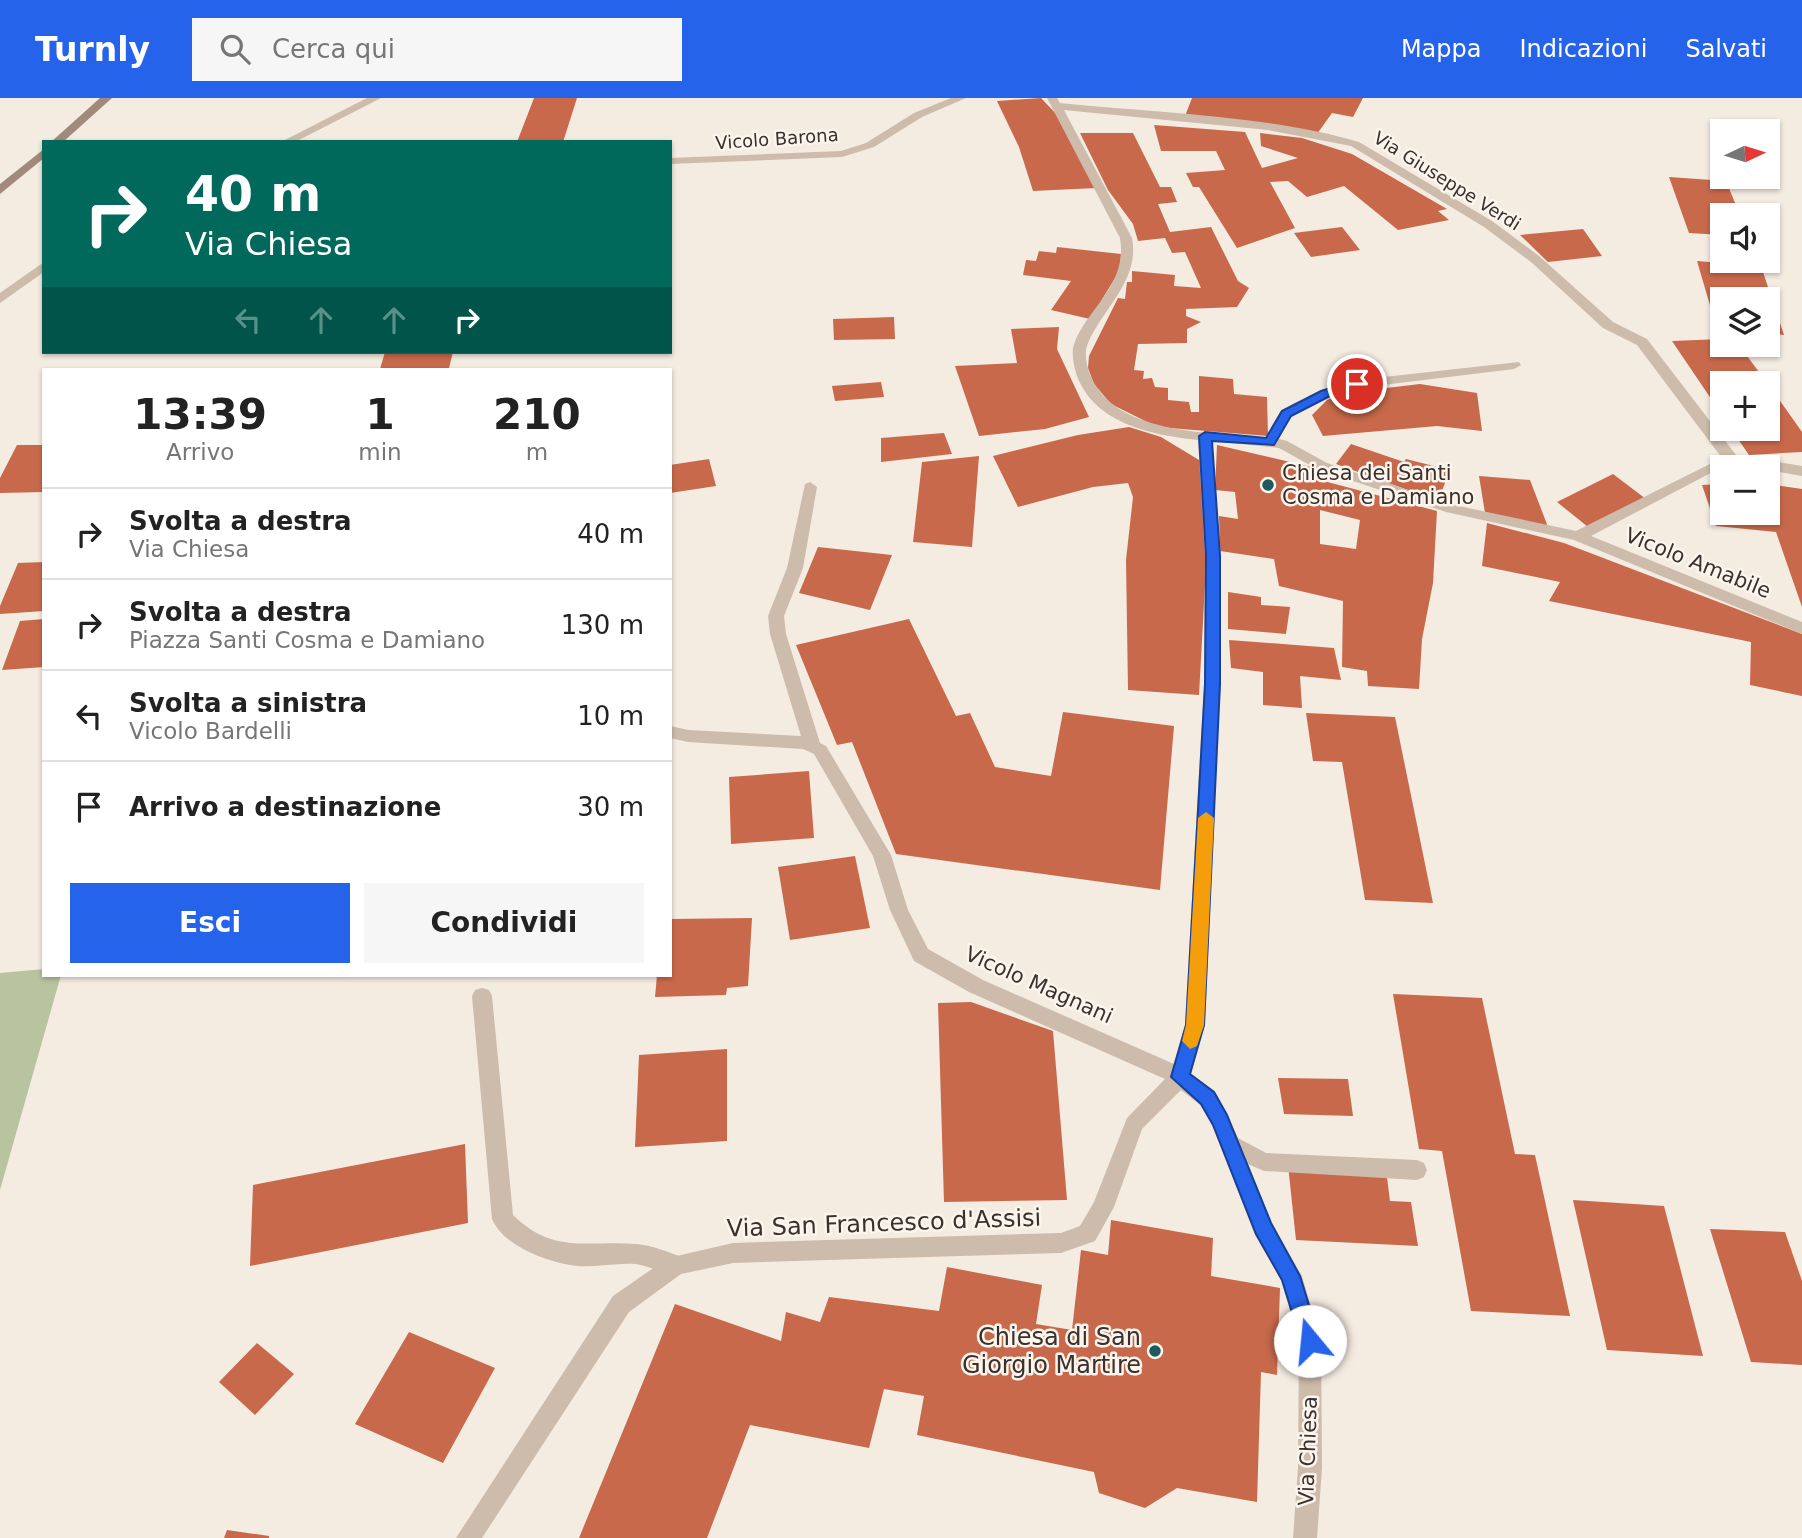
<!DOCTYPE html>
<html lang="it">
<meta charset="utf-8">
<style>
:root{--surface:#fff;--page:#f6f6f6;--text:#222;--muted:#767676;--line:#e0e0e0;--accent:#2563eb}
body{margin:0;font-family:"DejaVu Sans",sans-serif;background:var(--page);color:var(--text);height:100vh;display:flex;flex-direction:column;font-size:26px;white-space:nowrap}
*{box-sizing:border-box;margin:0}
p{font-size:23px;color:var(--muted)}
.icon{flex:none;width:38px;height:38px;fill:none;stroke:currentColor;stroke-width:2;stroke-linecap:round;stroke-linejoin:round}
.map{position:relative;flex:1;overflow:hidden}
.details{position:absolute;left:42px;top:270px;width:630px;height:609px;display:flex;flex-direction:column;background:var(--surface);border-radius:0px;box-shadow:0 2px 5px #0004}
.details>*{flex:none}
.top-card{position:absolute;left:42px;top:42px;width:630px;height:214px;border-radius:0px;box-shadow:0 2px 5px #0004;background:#00695c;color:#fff;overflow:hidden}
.needle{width:46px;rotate:86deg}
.controls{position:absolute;left:1710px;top:21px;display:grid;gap:14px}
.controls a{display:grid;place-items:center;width:70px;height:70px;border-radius:0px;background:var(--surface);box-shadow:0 2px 5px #0004;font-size:35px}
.pin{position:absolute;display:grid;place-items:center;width:60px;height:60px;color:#fff;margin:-30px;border:4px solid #fff;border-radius:50%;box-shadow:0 2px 7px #0007}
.me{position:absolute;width:77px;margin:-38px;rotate:343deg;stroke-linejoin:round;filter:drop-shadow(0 0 5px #0008)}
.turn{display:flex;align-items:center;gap:24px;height:147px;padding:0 28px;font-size:32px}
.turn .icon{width:91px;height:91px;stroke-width:2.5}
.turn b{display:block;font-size:49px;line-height:60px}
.lanes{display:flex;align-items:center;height:66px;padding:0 28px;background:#0003;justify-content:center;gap:35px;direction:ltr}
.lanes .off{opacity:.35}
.eta{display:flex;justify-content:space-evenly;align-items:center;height:119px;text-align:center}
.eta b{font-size:42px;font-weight:700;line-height:49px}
.button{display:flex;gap:14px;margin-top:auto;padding:14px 28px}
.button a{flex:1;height:80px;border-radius:0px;background:var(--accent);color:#fff;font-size:28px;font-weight:700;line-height:80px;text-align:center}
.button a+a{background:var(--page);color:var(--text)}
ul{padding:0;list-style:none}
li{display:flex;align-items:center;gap:21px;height:91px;padding:0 28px;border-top:2px solid var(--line)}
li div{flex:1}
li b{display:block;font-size:26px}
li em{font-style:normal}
header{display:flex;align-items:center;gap:42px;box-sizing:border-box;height:98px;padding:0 35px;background:var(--accent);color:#fff}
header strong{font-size:33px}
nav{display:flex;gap:38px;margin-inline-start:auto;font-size:24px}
.search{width:490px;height:63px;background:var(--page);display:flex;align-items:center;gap:18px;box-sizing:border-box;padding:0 24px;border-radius:0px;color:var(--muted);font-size:26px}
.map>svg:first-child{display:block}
</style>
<header>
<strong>Turnly</strong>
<div class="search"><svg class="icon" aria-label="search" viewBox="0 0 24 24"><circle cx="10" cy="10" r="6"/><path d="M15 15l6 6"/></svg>Cerca qui</div>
<nav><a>Mappa</a><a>Indicazioni</a><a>Salvati</a></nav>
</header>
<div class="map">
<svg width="1802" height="1440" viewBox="0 0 1802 1440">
<rect width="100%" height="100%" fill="#f4ebe1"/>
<!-- green -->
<path fill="#b8c4a0" d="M44,871V877H61L0,1092V875Z"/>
<!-- building -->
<path fill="#c8694b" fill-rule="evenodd" d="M534,0H577L563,44H517Z
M1041,0L1060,20L1096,90L1033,93L1019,49L997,3Z
M1192,0H1363L1353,19L1332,15L1317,36L1185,18Z
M1154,27L1245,34L1262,70L1298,60L1261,48L1260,35L1302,40L1352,56L1447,111L1438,113L1449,122L1398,132L1344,88L1307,99L1288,83L1270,84L1295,130L1237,150L1199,89H1193L1186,75L1225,72L1216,53H1161Z
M1080,35H1133L1160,89H1171L1177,104L1158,106L1170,134L1211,129L1238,183L1249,190L1237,209L1186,211V218L1201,224L1187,231V245L1138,246L1134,272L1144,273L1143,281L1152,280L1155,289L1168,290V302L1189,304L1191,314H1199V278L1233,281L1234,296L1267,299L1268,338L1157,329L1111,306L1094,286L1088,270L1089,258L1118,200L1125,201L1127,184H1132V173L1175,177L1174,188L1201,190L1185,154L1172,155L1165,140L1138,143L1133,126L1108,92Z
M1669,79L1726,83L1740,117H1722V137L1689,135Z
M1342,129L1360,152L1311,159L1294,135Z
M1583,131L1602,158L1548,164L1520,137Z
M1057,149L1121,156L1120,172L1090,221L1051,212L1071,183L1023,177L1026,162L1036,163L1039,153L1056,155Z
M1697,163L1761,168L1784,237L1768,235V201H1722V231H1717Z
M894,219L895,241L834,242L833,221Z
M1059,229L1057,251L1089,319L1045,331L979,338L955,268L1017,265L1011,231Z
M1722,241V247H1739L1767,285H1722V317L1672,243Z
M385,254H453L449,270L380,271Z
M881,284L884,299L835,303L832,288Z
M1420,286L1477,295L1482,333L1437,328L1323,338L1312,317L1327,302L1344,295Z
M1768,286L1802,334V354L1749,357L1731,331H1768Z
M1129,329L1161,339L1199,362L1211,377L1199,597L1128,592L1126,462L1133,399L1128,385L1093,389L1018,409L993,358L1078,337Z
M944,335L952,356L881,364V340Z
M1351,346L1404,364L1406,361L1450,372L1438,403L1336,366Z
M17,347H44V394L0,395V380Z
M1217,347L1320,371V382L1437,413L1433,485L1422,541L1419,591L1368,588L1367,573L1342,569L1343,503L1279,488L1274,461L1220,453L1219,418L1238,421L1235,394L1215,392ZM1320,412L1360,422L1356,451L1320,446Z
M979,358L972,449L913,444L922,364Z
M709,361L716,388L670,395V367Z
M1613,376L1646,401L1588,429L1557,404Z
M1479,378L1530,382L1548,429L1485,415Z
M1722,386V415H1768V386L1802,391V509L1776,434L1716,428L1702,387Z
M1487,425L1564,445L1802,536V598L1750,587L1751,544L1549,503L1560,484L1482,468Z
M818,449L892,457L870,512L799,495Z
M44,464V513L0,516V508L18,465Z
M1228,494L1261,499V507L1290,509L1286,536L1228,531Z
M44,521V569L2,572L20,523Z
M909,521L956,618L970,615L995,669L1051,678L1063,614L1174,628L1160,792L896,756L852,644L837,647L796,547Z
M1229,542L1334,550L1341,582L1300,578L1302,610L1263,607V574L1231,570Z
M1306,615L1395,619L1433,805L1365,802L1342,664L1313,663Z
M809,673L814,740L731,746L729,679Z
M855,758L870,830L790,842L778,769Z
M752,820L748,888L727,890L726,897L655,899L657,877H670V821Z
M1393,896L1482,900L1515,1056L1535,1057L1570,1218L1471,1213L1442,1053L1419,1051Z
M971,904L1053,933L1067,1102L944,1104L938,905Z
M727,951V1043L635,1049L639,957Z
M1278,980L1348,981L1353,1018L1284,1016Z
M465,1046L468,1125L250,1168L253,1087Z
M1288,1067L1386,1072L1390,1103L1411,1104L1418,1148L1296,1142Z
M1573,1102L1664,1108L1703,1258L1607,1252Z
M1111,1122L1213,1140L1211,1178L1280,1190L1277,1277L1261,1274L1257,1404L1177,1390L1145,1410L1099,1395L1094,1374L917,1337L924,1298L884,1291L869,1350L750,1327L707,1440H579L675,1206L781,1243L786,1214L820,1224L829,1199L939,1213L947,1169L1042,1187L1036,1226L1072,1232L1081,1152L1108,1157Z
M1710,1131L1785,1134L1802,1183V1267L1751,1264Z
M409,1234L495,1270L443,1365L355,1326Z
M257,1245L294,1276L255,1317L219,1284Z
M227,1432L269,1438V1440H224Z"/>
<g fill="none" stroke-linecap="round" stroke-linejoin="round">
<!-- service -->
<path fill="#cdbbac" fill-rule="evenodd" d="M482,890L489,892L492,898L513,1117C554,1157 587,1142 636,1146C651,1147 669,1154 684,1160L687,1167L684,1174C668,1180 652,1168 636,1166C615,1164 591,1171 570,1167C543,1162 504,1148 492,1121L472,898L475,892Z"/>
<!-- minor -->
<path fill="#cdbbac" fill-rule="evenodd" d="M367,0H381L295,44H281Z
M951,0H966L922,19L874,49L842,59L670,66V60L841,53L866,45L914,15Z
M1047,0H1057L1060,5C1156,15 1267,17 1359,44L1492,123L1539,158L1613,224L1647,241L1736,357L1802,368V378L1768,372V369L1733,366L1722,369L1591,438L1802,524V536L1574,442L1446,414L1317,371L1279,350L1212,343L1221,458L1220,586L1205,927L1191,976L1217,997L1238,1040L1266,1055L1417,1062L1424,1065L1427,1072L1424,1079L1417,1082L1264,1073L1248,1066L1271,1124L1302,1178L1321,1243L1322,1370L1317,1440H1293L1298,1370L1299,1243L1281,1182L1255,1137L1212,1026L1203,1009L1181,992L1142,1031L1114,1109L1095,1143L1061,1155L733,1165L681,1176L629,1214L482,1440H456L613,1198L668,1160L733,1145L1061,1135L1080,1128L1094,1104L1127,1020L1165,981L969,894L914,863L890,812L873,758L814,656L803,651L688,644L670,640V628L688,632L801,638L770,536L768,518L787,470L805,386L810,384L817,389L803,470L784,518L786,536L820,645L826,648L891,757L908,812L928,851L983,882L1174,966L1185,927L1204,586L1205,458L1198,342C1152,337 1095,326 1077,278C1074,269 1071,255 1074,246C1088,209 1128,187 1120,140ZM1064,12L1268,32L1351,48L1484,129L1531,164L1603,230L1637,247L1722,360L1576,433L1454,407L1327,365L1287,343L1279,341L1291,318L1331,298L1358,290L1514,271L1521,267L1519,264L1357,282L1321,292L1281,312L1265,340C1210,334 1113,337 1090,276C1086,267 1084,254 1088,245C1104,209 1140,182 1132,140Z
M44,164V174L0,205V195Z"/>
<!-- secondary -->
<path fill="#a18a7d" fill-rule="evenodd" d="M100,0H112L63,44H51Z
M44,51V60L0,96V86Z"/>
</g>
<!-- route -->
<path fill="#2563eb" stroke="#184099" stroke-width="2" d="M1357,282L1364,286L1362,289L1330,298L1291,318L1274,347L1212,343L1220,458V586L1204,927L1190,976L1214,994L1227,1017L1271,1125L1300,1178L1320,1243L1317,1250L1310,1253L1303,1250L1282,1182L1256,1136L1213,1027L1201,1006L1171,979L1186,927L1205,586L1206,458L1199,338L1205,334L1266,340L1282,313L1321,293Z"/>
<!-- slow -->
<path fill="#f59e0b" d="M1206,714L1214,720L1204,927L1197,948L1190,951L1182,943L1186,927L1198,720Z"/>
<!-- markers -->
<g fill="#1f5a5e" stroke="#fbf5ee" stroke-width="2.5">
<circle cx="1268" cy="387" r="7"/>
<circle cx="1155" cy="1253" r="7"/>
</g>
<g text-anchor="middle" stroke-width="5" stroke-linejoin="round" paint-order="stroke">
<!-- far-street labels -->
<g font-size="18" fill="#3b302b" stroke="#fbf5ee">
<text transform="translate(777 41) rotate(-4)" y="6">Vicolo Barona</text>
<text transform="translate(1447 83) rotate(32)" y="6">Via Giuseppe Verdi</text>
</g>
<!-- poi labels -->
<g font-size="21" fill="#3b302b" stroke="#fbf5ee" text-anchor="start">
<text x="1282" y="382">Chiesa dei Santi<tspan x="1282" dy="24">Cosma e Damiano</tspan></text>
</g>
<!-- street labels -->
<g font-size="21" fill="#3b302b" stroke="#fbf5ee">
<text transform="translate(1698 465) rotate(22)" y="7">Vicolo Amabile</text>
<text transform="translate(1039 887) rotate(24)" y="7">Vicolo Magnani</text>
<text transform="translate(1308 1353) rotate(-88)" y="7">Via Chiesa</text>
</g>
<!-- near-street labels -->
<g font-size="24" fill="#3b302b" stroke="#fbf5ee">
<text transform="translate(884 1125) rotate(-2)" y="8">Via San Francesco d'Assisi</text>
</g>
<!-- near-poi labels -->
<g font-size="24" fill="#3b302b" stroke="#fbf5ee" text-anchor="end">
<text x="1141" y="1247">Chiesa di San<tspan x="1141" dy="28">Giorgio Martire</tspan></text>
</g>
</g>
</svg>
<div class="controls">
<a><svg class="needle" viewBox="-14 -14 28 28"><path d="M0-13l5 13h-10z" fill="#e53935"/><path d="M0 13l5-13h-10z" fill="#767676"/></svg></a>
<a><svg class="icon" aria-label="sound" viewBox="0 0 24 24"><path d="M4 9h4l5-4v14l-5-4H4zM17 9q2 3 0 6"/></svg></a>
<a><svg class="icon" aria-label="layers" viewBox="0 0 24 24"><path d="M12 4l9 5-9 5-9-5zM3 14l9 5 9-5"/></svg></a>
<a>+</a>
<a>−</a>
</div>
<div class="pin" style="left:1357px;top:286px;background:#d93025"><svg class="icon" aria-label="arrive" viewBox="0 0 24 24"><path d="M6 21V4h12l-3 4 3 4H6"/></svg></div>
<svg class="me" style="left:1310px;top:1243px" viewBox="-20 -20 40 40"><circle r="19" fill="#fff"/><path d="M0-13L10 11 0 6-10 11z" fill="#2563eb"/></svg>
<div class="top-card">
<div class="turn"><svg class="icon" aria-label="right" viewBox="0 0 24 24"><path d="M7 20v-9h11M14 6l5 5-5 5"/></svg><div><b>40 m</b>Via Chiesa</div></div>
<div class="lanes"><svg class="icon off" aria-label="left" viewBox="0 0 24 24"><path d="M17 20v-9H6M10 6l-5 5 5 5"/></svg><svg class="icon off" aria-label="ahead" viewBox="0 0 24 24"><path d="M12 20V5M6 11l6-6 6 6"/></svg><svg class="icon off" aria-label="ahead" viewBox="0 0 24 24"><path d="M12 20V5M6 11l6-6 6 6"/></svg><svg class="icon" aria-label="right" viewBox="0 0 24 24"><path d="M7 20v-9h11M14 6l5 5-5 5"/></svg></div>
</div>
<section class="details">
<div class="eta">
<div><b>13:39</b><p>Arrivo</p></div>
<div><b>1</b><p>min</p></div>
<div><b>210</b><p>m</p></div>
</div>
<ul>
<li><svg class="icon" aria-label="right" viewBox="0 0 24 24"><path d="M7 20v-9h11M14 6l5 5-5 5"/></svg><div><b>Svolta a destra</b><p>Via Chiesa</p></div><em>40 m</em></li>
<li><svg class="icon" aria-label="right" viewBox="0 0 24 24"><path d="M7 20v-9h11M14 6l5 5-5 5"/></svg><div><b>Svolta a destra</b><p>Piazza Santi Cosma e Damiano</p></div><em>130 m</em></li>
<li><svg class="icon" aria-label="left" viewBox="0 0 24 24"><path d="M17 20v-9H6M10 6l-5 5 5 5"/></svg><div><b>Svolta a sinistra</b><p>Vicolo Bardelli</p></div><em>10 m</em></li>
<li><svg class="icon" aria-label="arrive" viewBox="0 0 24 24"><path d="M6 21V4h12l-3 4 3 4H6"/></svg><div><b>Arrivo a destinazione</b></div><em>30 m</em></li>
</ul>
<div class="button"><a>Esci</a><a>Condividi</a></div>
</section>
</div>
